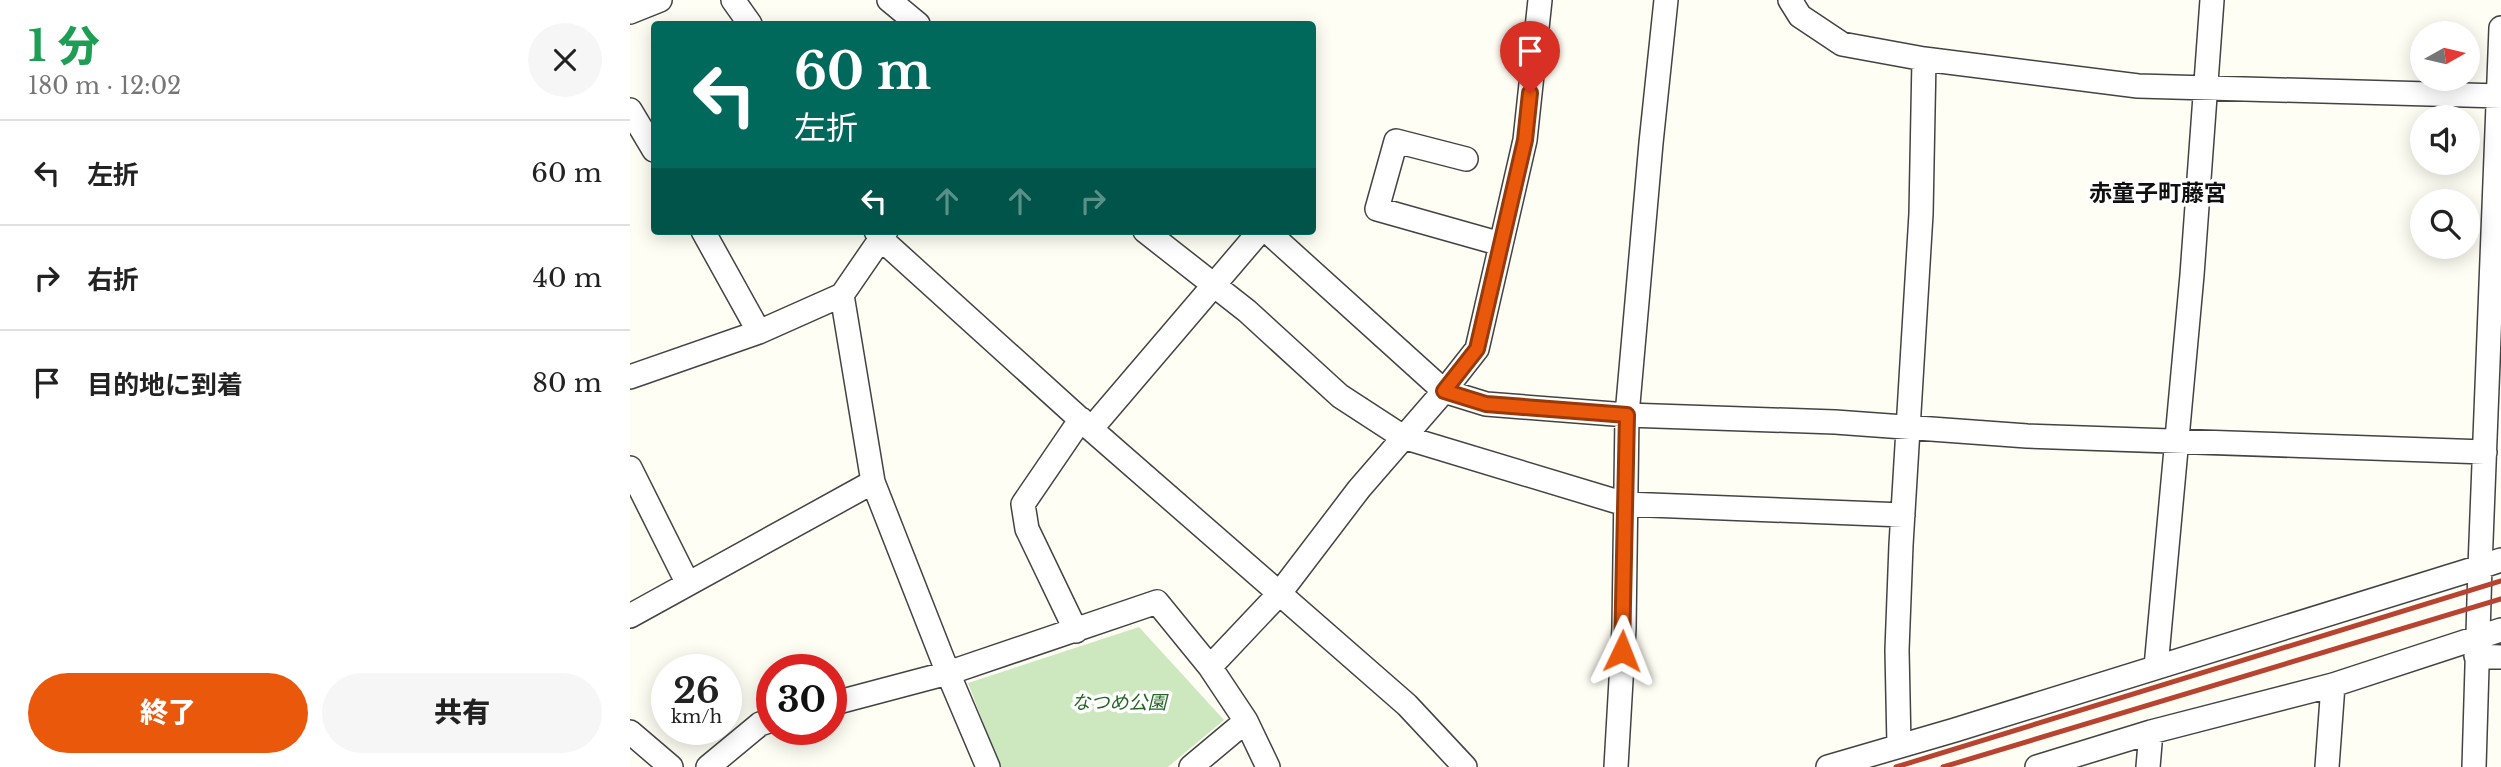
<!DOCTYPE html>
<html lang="ja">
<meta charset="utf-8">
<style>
:root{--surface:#fff;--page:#f6f6f6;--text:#222;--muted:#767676;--line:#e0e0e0;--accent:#ea580c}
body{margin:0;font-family:"Libre Baskerville","Noto Sans JP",serif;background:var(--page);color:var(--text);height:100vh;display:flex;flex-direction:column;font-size:26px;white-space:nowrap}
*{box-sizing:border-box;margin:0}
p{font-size:23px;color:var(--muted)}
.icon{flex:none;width:38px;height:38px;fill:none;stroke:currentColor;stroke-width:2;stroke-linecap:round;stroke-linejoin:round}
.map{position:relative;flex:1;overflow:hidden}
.panel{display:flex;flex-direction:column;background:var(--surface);width:630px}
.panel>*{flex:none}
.top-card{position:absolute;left:21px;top:21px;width:665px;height:214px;border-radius:7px;box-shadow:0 4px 18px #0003;background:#00695c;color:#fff;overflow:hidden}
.needle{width:46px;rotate:82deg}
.buttons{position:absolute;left:1780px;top:21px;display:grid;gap:14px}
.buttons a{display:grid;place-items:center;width:70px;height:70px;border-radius:50%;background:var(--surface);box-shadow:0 4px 18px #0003;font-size:35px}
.speed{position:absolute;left:21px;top:654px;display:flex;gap:14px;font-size:35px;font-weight:700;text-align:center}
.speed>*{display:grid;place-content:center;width:91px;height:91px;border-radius:50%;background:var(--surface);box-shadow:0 4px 18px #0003;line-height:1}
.speed small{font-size:18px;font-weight:400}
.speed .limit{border:10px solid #d22;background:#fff;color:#111}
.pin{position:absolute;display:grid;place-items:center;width:60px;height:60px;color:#fff;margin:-72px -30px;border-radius:50% 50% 50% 0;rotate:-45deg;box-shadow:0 0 7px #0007}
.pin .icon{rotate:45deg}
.me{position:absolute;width:77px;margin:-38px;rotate:2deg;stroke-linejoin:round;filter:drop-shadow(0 0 5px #0008)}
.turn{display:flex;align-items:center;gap:24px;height:147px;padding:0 28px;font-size:32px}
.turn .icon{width:91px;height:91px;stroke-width:2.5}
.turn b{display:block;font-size:49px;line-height:60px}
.lanes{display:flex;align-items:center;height:66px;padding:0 28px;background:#0003;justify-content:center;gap:35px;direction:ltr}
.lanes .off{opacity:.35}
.round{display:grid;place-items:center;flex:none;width:74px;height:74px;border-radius:37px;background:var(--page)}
.summary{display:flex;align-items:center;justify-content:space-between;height:119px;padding:0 28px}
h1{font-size:42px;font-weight:800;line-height:52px;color:#1e9e55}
.primary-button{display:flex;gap:14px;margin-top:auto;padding:14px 28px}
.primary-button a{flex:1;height:80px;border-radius:42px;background:var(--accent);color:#fff;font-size:28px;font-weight:800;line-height:80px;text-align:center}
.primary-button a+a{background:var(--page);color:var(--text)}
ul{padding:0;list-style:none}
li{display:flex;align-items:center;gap:21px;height:105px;padding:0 28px;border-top:2px solid var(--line)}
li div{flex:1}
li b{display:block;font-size:26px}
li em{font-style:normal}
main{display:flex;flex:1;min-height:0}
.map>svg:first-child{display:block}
</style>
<main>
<section class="panel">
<div class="summary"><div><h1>1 分</h1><p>180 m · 12:02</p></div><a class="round"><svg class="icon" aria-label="close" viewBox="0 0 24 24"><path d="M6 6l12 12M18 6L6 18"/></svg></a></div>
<ul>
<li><svg class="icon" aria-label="left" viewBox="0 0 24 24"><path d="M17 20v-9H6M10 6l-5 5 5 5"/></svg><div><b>左折</b></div><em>60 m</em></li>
<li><svg class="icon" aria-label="right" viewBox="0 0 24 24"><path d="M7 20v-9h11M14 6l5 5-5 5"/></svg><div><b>右折</b></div><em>40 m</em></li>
<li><svg class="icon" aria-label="arrive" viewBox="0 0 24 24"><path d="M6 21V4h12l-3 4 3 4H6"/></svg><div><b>目的地に到着</b></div><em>80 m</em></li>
</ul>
<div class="primary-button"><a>終了</a><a>共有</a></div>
</section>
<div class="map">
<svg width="1871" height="767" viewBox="0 0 1871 767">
<rect width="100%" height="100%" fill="#fefef4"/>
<!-- green -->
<path fill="#cde8bf" d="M509,627L594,720L538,767H370L338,683Z"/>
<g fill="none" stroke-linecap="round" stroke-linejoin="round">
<defs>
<path id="street" d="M103,0L120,24
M259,0L288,24
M1160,0L1170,16L1212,44L1294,59L1508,86L1871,96
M0,12L30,0
M0,110L24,150
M836,159L766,141L747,209L871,244
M73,231L129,332
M246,231L250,238L461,429L777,705L835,767
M515,231L617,311L710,396L773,437L995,504L1273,515
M637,231L814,391L847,349L895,140L910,0
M212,295L243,482L318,673L358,767
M0,377L129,332L212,295L256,231
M461,429L630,231
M0,468L58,584
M0,616L243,482
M446,631L397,529L393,504L451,419
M1846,656L1871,657
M580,667L649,594L729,489L814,391L856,404L997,415L1205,422L1397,436L1855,452
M1526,667L1562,275L1582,0
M201,704L318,673L527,602L580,667L616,721L561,767
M616,721L638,767
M0,732L41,767
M1269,746L1267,650L1271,545L1291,214L1294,59
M78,767L130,724L142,720
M986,767L994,628L997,415L1021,143L1036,0
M1198,767L1325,730L1850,567L1871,28
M1407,767L1521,732L1703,685L1871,630
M1518,767L1521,732
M1697,767L1703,685
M1844,767L1850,567L1871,560"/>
</defs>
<!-- street casing -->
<use href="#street" stroke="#434343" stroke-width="26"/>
<!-- street -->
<use href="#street" stroke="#fff" stroke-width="23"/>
<!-- rail -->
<path stroke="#b84330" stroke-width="5" d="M1266,767L1871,581
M1313,767L1871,599"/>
</g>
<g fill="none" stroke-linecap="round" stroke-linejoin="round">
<defs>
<path id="route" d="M900,93L895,140L847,349L814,391L856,404L997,415L992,651"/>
</defs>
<!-- route casing -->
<use href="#route" stroke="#983908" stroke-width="18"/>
<!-- route -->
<use href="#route" stroke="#ea580c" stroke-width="12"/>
</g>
<g text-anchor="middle" stroke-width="7" stroke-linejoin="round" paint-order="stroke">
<!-- park labels -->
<g font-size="19" font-style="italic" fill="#256524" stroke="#fff">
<text x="489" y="709">なつめ公園</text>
</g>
<!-- quarter labels -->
<g font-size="23" font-weight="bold" fill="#101010" stroke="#fff">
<text x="1528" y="201">赤童子町藤宮</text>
</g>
</g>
</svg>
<div class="buttons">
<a><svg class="needle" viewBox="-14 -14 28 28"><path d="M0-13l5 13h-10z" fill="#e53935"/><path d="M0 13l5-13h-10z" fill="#767676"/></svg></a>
<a><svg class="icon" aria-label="sound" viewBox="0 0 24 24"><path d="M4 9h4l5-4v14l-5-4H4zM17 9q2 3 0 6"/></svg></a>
<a><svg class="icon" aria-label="search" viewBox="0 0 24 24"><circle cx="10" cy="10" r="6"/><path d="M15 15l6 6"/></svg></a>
</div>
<div class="speed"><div>26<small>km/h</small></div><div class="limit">30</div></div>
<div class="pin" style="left:900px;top:93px;background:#d93025"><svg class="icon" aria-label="arrive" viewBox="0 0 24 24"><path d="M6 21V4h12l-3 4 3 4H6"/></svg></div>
<svg class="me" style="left:992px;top:651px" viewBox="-20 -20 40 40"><path d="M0-17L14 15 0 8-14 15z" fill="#ea580c" stroke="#fff" stroke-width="4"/></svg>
<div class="top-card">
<div class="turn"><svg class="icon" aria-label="left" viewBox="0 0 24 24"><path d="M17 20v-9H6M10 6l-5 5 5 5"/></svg><div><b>60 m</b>左折</div></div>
<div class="lanes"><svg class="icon" aria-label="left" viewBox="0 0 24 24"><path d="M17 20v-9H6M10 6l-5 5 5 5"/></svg><svg class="icon off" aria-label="ahead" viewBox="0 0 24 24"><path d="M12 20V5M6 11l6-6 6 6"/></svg><svg class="icon off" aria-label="ahead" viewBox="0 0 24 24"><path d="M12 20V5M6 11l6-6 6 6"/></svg><svg class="icon off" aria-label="right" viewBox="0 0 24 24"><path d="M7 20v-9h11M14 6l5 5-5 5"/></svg></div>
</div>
</div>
</main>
